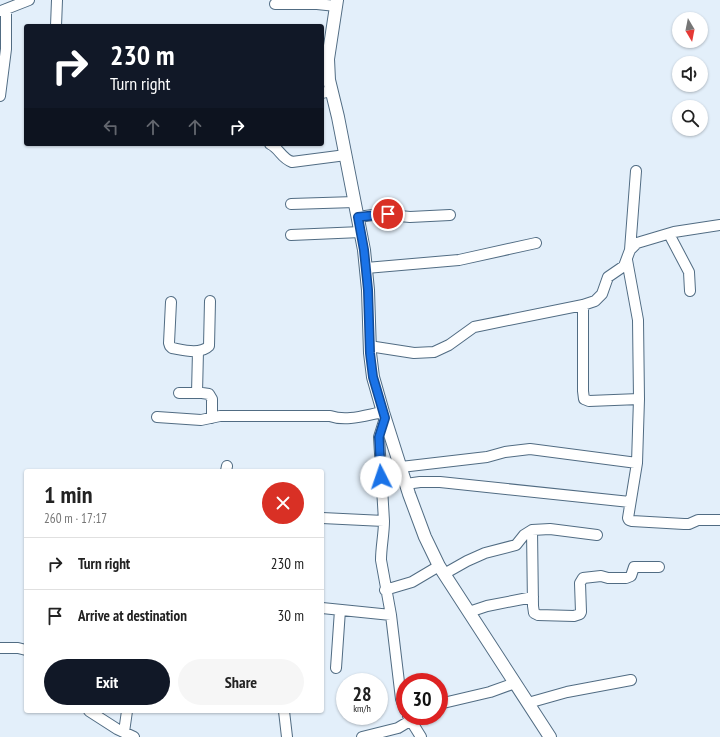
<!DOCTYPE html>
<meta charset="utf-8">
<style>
:root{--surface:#fff;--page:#f6f6f6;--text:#222;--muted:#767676;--line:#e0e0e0;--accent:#111827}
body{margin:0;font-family:"PT Sans Narrow",sans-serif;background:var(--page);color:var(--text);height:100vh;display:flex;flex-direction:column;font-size:15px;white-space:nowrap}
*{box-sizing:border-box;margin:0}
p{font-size:13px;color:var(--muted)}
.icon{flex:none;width:22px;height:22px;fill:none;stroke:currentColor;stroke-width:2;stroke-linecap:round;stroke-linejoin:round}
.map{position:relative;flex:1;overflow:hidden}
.side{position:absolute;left:24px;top:469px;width:300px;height:244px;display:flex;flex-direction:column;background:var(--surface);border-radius:4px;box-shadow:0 1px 3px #0004}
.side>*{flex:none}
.guide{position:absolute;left:24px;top:24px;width:300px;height:122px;border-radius:4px;box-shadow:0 1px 3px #0004;background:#111827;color:#fff;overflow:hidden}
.needle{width:26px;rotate:170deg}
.fabs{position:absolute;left:672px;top:12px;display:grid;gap:8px}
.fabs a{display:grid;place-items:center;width:36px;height:36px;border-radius:50%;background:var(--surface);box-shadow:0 1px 3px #0004;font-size:20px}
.speed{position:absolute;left:336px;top:673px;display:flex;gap:8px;font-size:20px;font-weight:700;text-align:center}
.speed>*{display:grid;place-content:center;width:52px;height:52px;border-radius:50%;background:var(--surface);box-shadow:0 1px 3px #0004;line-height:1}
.speed small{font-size:10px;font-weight:400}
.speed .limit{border:6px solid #d22;background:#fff;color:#111}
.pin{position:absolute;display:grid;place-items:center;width:34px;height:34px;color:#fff;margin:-17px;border:2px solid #fff;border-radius:50%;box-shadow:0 1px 4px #0007}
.me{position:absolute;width:44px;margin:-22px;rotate:356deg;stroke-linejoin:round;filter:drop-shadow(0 0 3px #0008)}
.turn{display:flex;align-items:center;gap:14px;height:84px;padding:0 20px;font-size:18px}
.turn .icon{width:52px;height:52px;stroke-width:2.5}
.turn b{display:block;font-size:28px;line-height:34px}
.lanes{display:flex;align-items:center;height:38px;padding:0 20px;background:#0003;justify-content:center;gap:20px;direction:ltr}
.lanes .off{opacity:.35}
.round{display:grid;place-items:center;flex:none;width:42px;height:42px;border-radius:21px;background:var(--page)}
.overview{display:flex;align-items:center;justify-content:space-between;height:68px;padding:0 20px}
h1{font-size:24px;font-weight:600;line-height:30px}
.primary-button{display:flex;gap:8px;margin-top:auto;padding:8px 20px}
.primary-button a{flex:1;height:46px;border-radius:24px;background:var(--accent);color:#fff;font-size:16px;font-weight:600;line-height:46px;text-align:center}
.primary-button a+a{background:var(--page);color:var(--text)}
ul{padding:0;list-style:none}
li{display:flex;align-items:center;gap:12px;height:52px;padding:0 20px;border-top:1px solid var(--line)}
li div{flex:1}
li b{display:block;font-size:15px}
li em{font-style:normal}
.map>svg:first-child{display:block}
</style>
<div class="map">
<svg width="720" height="737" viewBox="0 0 720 737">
<rect width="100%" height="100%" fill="#e3effa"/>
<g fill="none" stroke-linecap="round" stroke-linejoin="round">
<defs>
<path id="minor" d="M275,4H317L336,6
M1,11L29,0
M56,26L57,0
M322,93L331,91
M0,96L6,49V9
M270,144C280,149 281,158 292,162L346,155
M291,204L355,202
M358,217L380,214L410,217L450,215
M669,234L689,272L690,291
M291,235L361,232
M630,250L636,171
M627,260L638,320L639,399L637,463L628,518L629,520L632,521L684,524H689L698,520H720
M366,268L459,260L536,243
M171,302L169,343L170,346L172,348C183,350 200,355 209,346L210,301
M583,305V391L584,399L589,401L639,399
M369,346L414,353L434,352L449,345L474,327L583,305L595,301L602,294L608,277L624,266L630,250L637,243L674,232L720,225
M179,393H202L209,394L212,399V418
M197,393L198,351
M157,417L201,420L220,416H330C347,422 366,415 383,412
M385,418L379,437L384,521C384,534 381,547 381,560L391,615L401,699L405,710
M401,467L487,457L505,452L530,449L637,463
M226,471L227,466
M406,484L420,482H440L630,502
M322,518L384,521
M532,530L533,606L534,613L538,615L574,616L580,614L581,612L580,583L583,578L601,576L608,578H626L631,576L634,567H659
M444,574L467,561L485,553L516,545L524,535L532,530L550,529L597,535
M385,590L412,582L439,566
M322,608L391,615
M469,612L487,606L533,597
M0,648H18L26,650
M336,668L340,610
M528,703L567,692L631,680
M439,704L490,692L515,683
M89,711L117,729L134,737
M284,711L287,737
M408,716L421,737
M124,732L127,711
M362,737L398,728L418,716"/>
<path id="major" d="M337,0L328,59L329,80L338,117L364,250L368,290L370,353L373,377L383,412L409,494L425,537L439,566L550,737"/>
</defs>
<!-- minor casing -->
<use href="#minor" stroke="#516c83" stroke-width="12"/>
<!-- major casing -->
<use href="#major" stroke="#516c83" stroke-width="14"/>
<!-- minor -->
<use href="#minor" stroke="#fff" stroke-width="10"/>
<!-- major -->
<use href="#major" stroke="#fff" stroke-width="12"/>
</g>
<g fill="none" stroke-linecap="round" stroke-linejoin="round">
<defs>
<path id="route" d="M381,477L379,437L385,418L373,377L370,353L368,290L364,250L358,217L388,214"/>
</defs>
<!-- route casing -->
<use href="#route" stroke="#114b97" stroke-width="10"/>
<!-- route -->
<use href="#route" stroke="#1a73e8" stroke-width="7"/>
</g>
</svg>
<div class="fabs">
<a><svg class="needle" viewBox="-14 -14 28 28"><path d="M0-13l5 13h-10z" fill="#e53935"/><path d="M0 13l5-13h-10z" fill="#767676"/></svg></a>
<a><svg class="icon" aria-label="sound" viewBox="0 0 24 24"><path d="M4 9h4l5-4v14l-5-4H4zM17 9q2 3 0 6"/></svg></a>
<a><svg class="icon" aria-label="search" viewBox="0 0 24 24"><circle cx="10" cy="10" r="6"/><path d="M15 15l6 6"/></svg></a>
</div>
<div class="speed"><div>28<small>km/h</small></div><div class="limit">30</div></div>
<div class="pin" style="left:388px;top:214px;background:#d93025"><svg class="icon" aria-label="arrive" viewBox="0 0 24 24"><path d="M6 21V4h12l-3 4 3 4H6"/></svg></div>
<svg class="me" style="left:381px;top:477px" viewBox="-20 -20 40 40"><circle r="19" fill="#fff"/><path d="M0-13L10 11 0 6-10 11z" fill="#1a73e8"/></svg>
<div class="guide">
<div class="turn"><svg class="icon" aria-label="right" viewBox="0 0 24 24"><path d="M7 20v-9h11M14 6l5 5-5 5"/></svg><div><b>230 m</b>Turn right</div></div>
<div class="lanes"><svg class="icon off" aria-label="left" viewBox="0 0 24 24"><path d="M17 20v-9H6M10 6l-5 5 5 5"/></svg><svg class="icon off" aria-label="ahead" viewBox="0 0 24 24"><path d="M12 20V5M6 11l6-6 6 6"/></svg><svg class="icon off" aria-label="ahead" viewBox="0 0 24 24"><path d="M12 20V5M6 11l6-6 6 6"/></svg><svg class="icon" aria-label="right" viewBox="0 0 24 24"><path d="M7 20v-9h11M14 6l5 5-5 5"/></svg></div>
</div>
<section class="side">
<div class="overview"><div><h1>1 min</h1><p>260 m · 17:17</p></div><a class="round" style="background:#d93025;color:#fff"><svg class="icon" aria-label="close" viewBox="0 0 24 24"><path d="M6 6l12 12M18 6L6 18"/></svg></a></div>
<ul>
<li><svg class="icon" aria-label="right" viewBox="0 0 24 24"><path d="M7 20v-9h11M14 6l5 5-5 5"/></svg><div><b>Turn right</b></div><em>230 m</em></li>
<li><svg class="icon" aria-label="arrive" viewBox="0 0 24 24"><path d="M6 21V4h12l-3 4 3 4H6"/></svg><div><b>Arrive at destination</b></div><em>30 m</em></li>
</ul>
<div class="primary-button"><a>Exit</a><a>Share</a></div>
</section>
</div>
